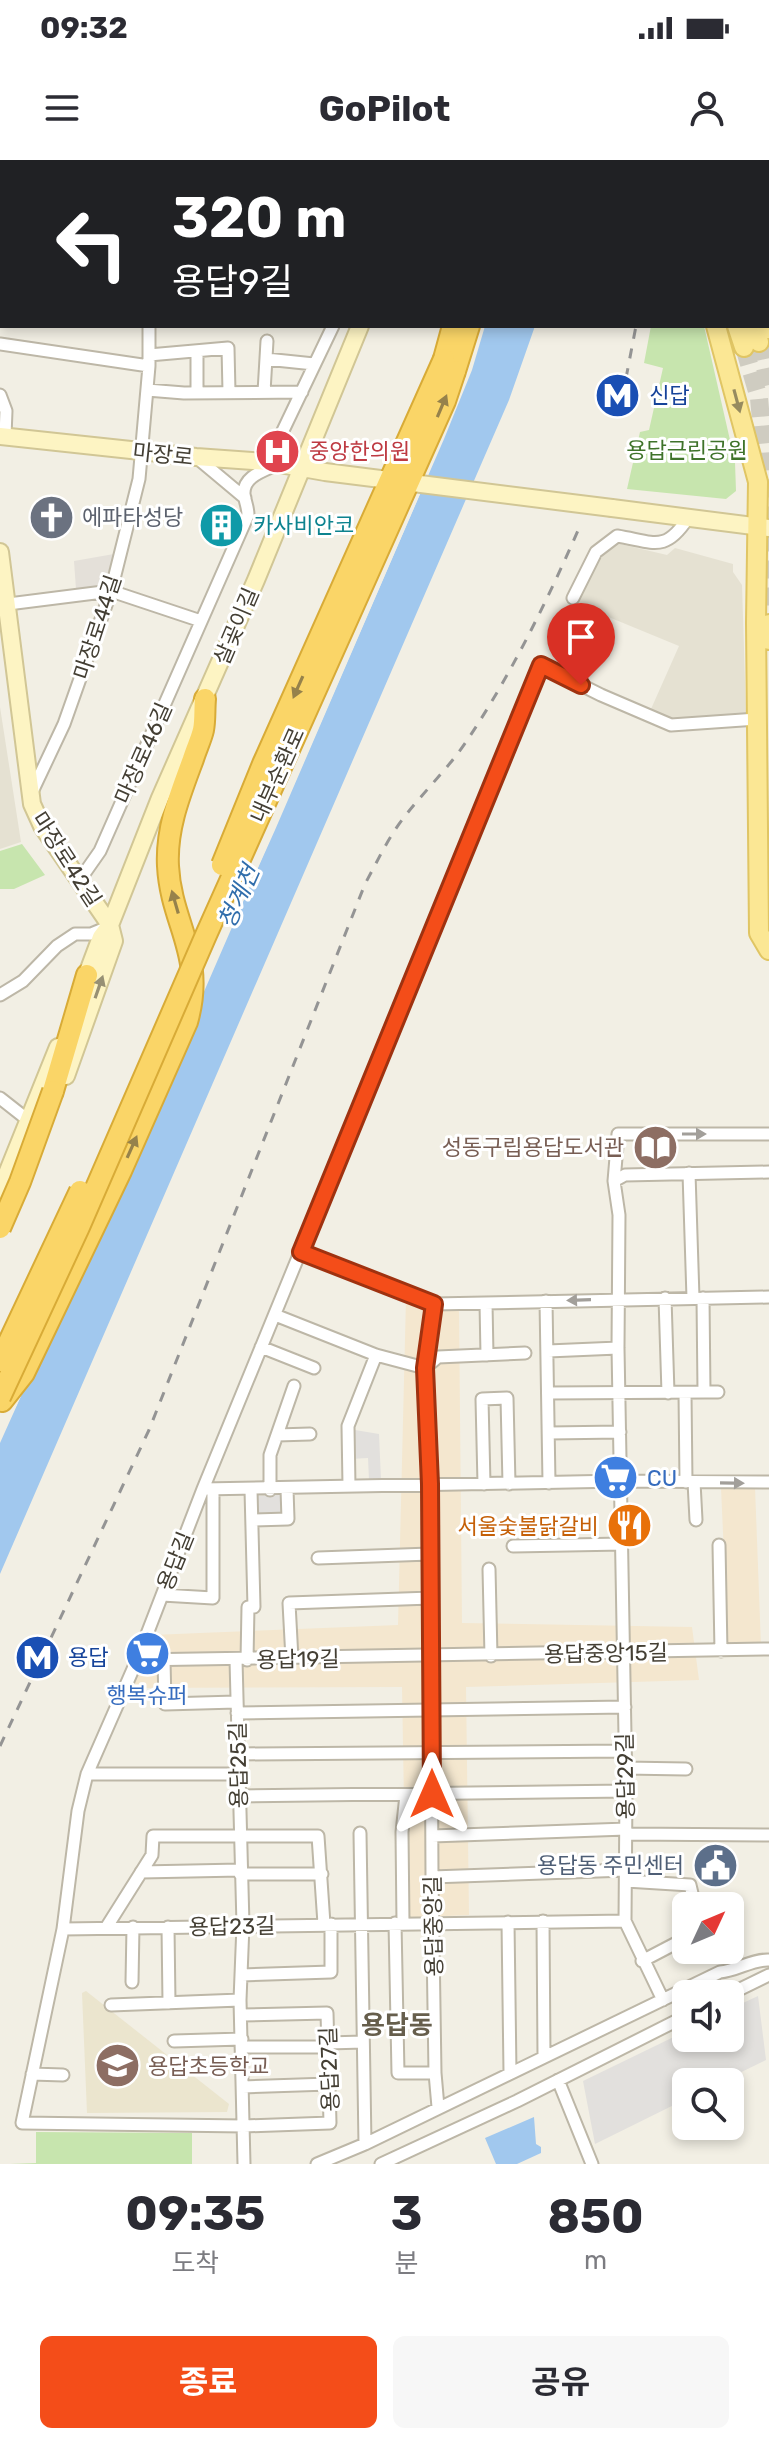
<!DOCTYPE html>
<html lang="ko">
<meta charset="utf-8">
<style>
:root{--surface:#fff;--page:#f7f7f7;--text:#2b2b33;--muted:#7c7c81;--accent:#f44d19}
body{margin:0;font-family:Rubik,"Noto Sans KR",sans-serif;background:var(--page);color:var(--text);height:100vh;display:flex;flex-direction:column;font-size:30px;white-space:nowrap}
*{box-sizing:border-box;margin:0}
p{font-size:26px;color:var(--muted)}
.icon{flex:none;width:44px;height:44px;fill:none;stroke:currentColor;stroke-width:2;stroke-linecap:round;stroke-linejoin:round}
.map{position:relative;height:2004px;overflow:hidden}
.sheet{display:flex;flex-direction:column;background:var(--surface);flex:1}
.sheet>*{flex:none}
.banner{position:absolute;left:0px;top:0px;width:770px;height:168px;box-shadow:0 4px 12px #0003;background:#202124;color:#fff;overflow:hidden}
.needle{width:52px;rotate:46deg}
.controls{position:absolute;left:672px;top:1732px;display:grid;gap:16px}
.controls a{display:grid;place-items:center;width:72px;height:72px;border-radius:12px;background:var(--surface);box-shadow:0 4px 12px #0003;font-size:40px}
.pin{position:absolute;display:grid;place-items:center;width:68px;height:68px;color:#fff;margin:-82px -34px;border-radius:50% 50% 50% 0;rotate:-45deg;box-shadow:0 0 8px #0007}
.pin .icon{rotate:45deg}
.me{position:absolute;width:88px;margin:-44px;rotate:0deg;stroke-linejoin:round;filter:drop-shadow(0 0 6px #0008)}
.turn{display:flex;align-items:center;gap:28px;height:168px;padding:0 40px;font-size:36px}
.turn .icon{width:104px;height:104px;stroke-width:2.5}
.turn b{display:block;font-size:56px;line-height:68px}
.eta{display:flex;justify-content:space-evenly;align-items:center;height:136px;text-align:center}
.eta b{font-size:48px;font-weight:700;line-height:56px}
.cta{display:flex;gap:16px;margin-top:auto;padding:16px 40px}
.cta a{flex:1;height:92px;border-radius:12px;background:var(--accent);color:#fff;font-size:32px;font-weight:700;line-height:92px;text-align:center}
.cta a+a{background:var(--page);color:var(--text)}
.status{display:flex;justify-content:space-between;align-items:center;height:56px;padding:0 40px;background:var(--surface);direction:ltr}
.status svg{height:22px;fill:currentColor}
header{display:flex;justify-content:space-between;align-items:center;height:104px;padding:0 40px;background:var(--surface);font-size:36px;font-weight:700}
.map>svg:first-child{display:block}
</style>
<div class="status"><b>09:32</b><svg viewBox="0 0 49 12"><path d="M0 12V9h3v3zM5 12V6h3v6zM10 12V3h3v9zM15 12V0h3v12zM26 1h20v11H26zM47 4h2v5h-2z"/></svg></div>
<header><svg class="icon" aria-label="menu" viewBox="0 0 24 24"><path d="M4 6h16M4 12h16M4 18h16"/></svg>GoPilot<svg class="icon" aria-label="person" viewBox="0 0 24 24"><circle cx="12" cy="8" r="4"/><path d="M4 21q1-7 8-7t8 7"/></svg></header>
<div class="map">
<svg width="769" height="2004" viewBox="0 0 769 2004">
<rect width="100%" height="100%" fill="#f2efe4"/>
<!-- residential -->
<path fill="#e5e1d2" d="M69,0H292L293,2H69Z
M620,384L667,395L675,388L733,404V412L742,425L746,554L673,560L651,549L679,486L577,444L602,391L609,385Z
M0,547L21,682L0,689Z"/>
<!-- commercial -->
<path fill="#f4e7cf" d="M406,1138L459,1149L462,1463L692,1467L699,1520L466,1527L469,1755L406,1758L402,1527L128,1528L151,1475L398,1465Z
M755,1327L761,1486L724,1488L726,1439L721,1328Z"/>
<!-- industrial -->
<path fill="#e4e0d9" d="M114,394L105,422L98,427L76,429L74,401Z"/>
<!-- education -->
<path fill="#ebe5ce" d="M86,1831L229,1944L227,1952L87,1953L82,1833Z"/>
<!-- green -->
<path fill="#c7e5ae" d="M651,166H704L735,302L736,331L726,339L627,329L640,272L649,270L663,208L644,203Z
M22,684L45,715L14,729H0V691Z
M36,1972L192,1973V2004H10L36,2003Z"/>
<!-- parking -->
<path fill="#e2e0dd" d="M349,1269L379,1274L381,1320H369L368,1298L350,1299Z
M282,1335L284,1355L258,1356L257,1336Z
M758,1836L766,1900L721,1922H686V1939L595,1984L583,1921L686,1871V1878H730V1849Z"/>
<!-- water -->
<path fill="#a1c8ee" d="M483,166H535L509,240L0,1414V1283L275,670L426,320Z
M534,1957L536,1984L541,1987V1993L517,2004H496L485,1978Z"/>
<!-- pier -->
<path fill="#f2efe4" d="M479,166H485L472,210L444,279L107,1055L0,1280V1273L272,668L422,319Z"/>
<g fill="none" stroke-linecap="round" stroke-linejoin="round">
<!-- primary-tunnel -->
<path stroke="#cfccc1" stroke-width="18" stroke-dasharray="18 9" stroke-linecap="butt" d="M759,182L769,225
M744,187L759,238L767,326L769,464"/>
<defs>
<path id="street" d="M350,0L351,2
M768,64H769
M0,78H2
M0,184L149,206
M149,195L228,188L229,232
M266,199L314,204
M147,230L184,233L302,232
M264,232L267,181
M197,233V191
M0,235L6,251L5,276
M196,297L245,338
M268,302L333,166
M573,438L596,392L617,376C654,382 665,393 688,358
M0,445L111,431L201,461
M31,634L64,564L111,431L139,319L149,206V166
M79,721L100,691L248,355C248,347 245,342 244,334C243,316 264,311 278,304
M0,835L23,821L57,786L75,774H91L108,767
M0,938L28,960
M689,1013L693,1138
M614,1021L625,1015L769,1012
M301,1092L434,1144L769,1137
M665,1138L668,1233
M546,1141L549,1323
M486,1143L487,1195
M434,1144L425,1208L430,1324L432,1717L435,1913L438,1947
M275,1155L376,1195L425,1208L438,1197L525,1193
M261,1187L314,1208
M548,1191L618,1188
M704,1232H718
M549,1233L704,1232L703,1138
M685,1233L686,1322
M549,1273L620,1272
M277,1275L310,1274
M694,1322L696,1360
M484,1324L482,1239L507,1238L509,1324
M349,1326L348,1266L376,1195
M203,1329L620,1321L769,1322
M270,1330V1295L294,1226
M252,1360L288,1359L287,1329
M719,1385L721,1491
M513,1386L623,1384
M318,1398L430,1394
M489,1409L491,1496
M162,1435L213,1438V1329
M292,1499L289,1443L431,1438
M137,1500L769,1489
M164,1500L165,1544L236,1542
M236,1500L243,1765L240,1840L244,2004
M247,1500L248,1447H254L251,1330
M237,1553L625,1547
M238,1594L625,1591
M625,1608L686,1609
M87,1614H238
M239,1636L626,1631
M360,1673L365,1984
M626,1674L769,1675
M432,1676L626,1669
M141,1712L240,1710
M240,1714H322
M432,1717L626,1710
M626,1721L690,1725L695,1746
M543,1761L544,1897
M508,1762L510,1913
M395,1763L398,1913H435
M403,1763L402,1672L406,1635
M168,1767L169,1843
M106,1768L152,1695L153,1676H318L324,1764
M63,1769L625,1761
M642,1801L686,1778
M242,1815L331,1812V1764
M132,1822L133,1767
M730,1834L769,1815
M663,1840L625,1761L626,1631L618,1188L619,1055L614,1021L618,974H769
M111,1845L240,1840
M242,1855L327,1853L330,1963L244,1966L22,1963L63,1769L78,1651L87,1614L137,1500L203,1329L541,505L601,535L671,565L757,559
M174,1881L242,1879
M328,1883L363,1882
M242,1887H328
M32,1914L63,1915
M558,1920L592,2004
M243,1927L329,1924
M317,2004L365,1984L720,1812C737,1811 752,1799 769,1800
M381,2004L517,1941L686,1856"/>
<path id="secondary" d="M375,0V2
M0,276L196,297L268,302L325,312
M612,348L769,368
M0,392L32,644L42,666L110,765L114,781L66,916
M83,825L101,777L110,765L160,638L256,420L360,166
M0,1031L58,887"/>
<path id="primary" d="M671,0L672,2
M687,0L688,2
M723,0V2
M768,165L769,169
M716,166L758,322L756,463L759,773L769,790
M737,166L744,187
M754,166L759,182
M769,464V480"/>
<path id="highway" d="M464,0L465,2
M480,0L481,2
M444,199L453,166
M455,211L469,166
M53,931L87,815
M2,1241L24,1213L121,1011L187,862C206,795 171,765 168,706C166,668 180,634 193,599C196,589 201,579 203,570C205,560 204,549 205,539"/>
</defs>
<!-- street casing -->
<use href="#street" stroke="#bdb7a7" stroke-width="15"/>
<!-- secondary casing -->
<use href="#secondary" stroke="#d1c695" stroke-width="20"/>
<!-- primary casing -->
<use href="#primary" stroke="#e0c564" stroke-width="22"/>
<!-- highway casing -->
<use href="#highway" stroke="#d8ab37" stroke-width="24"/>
<!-- street -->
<use href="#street" stroke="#fff" stroke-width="11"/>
<!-- secondary -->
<use href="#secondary" stroke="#fdf4c3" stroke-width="16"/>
<!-- primary -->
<use href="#primary" stroke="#fbe794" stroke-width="18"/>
<!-- highway -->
<use href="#highway" stroke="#fad567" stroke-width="20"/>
<!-- rail -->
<path stroke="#949494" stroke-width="3" stroke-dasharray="10 10" stroke-linecap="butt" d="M639,0V2
M626,218L636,166
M0,1586L149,1270L365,724C377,702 387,680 402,660C423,632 449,608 468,579C512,513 548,439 580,366"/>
<defs>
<path id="secondary-bridge" d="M325,312L612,348"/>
<path id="highway-bridge" d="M222,705L263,604L444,199
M0,1068L20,1022L53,931
M0,1201L80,1031
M0,1237L79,1067L206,775L445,241L455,211"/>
</defs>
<!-- secondary-bridge casing -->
<use href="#secondary-bridge" stroke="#d1c695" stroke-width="20" stroke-linecap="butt"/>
<!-- highway-bridge casing -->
<use href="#highway-bridge" stroke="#d8ab37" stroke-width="24" stroke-linecap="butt"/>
<!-- secondary-bridge -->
<use href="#secondary-bridge" stroke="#fdf4c3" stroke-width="16"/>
<!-- highway-bridge -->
<use href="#highway-bridge" stroke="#fad567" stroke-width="20"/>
</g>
<!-- one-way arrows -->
<defs><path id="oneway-solid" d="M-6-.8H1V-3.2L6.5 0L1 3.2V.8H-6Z" transform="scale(2)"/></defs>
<use fill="#968b5f" href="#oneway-solid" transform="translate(737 241) rotate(75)"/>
<g fill="#96824b">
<use href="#oneway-solid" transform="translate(442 246) rotate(-67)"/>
<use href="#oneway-solid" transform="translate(298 527) rotate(114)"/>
<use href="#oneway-solid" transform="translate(175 742) rotate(-106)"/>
<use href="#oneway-solid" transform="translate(132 987) rotate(-66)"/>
</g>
<use fill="#979074" href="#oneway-solid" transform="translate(99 827) rotate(-71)"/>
<g fill="#a29f9a">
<use href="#oneway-solid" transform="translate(694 974)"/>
<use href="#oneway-solid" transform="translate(579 1140) rotate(178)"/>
<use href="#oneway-solid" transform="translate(732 1323) rotate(1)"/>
</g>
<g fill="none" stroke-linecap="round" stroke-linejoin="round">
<defs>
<path id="route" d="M432,1634L430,1324L425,1208L434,1144L301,1092L541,505L581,525"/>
</defs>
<!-- route casing -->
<use href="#route" stroke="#9f3210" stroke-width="20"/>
<!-- route -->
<use href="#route" stroke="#f44d19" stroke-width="14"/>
</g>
<!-- icons -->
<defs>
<symbol id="metro-disc" viewBox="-11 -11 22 22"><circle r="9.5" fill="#1a4fb4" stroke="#fff"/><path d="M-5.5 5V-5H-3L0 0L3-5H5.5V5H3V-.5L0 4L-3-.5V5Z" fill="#fff"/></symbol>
<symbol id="hospital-disc" viewBox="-11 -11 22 22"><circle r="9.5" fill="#e0444e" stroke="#fff"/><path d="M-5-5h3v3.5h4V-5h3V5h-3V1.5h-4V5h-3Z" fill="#fff"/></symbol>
<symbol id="church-disc" viewBox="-11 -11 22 22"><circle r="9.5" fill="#6b7280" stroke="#fff"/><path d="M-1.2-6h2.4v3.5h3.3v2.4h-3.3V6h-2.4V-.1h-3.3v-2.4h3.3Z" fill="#fff"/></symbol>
<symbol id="building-disc" viewBox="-11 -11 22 22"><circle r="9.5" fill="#0f9aa8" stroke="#fff"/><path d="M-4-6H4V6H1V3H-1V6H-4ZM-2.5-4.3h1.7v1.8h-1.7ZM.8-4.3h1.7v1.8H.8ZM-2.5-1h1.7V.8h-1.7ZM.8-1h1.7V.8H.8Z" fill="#fff"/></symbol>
<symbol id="library-disc" viewBox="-11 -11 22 22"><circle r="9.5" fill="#8d6e63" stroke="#fff"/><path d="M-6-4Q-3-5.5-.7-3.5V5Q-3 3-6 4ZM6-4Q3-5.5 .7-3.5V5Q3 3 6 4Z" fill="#fff"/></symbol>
<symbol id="supermarket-disc" viewBox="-11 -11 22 22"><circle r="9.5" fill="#3f7fe0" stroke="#fff"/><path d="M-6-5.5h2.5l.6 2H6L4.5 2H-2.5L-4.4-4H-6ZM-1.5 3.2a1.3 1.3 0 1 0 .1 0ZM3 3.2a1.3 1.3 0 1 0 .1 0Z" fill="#fff"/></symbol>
<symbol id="restaurant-disc" viewBox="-11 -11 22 22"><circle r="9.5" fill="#e8710a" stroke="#fff"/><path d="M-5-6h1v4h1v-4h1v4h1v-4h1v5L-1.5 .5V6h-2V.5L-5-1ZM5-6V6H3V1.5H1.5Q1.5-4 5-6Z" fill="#fff"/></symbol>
<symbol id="civic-disc" viewBox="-11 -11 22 22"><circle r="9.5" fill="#5c6f8a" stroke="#fff"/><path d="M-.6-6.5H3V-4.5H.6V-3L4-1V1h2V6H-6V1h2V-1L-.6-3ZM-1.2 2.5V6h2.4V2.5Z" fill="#fff"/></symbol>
<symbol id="school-disc" viewBox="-11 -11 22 22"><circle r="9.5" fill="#8d6e63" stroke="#fff"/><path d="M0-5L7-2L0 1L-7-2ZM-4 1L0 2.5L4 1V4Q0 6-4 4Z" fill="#fff"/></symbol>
</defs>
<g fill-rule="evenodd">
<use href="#metro-disc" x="592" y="210" width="51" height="51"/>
<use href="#hospital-disc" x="252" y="266" width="51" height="51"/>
<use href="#church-disc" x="26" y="332" width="51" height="51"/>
<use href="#building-disc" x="196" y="340" width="51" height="51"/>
<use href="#library-disc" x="630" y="962" width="51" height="51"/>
<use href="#supermarket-disc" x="590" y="1292" width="51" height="51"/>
<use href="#restaurant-disc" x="604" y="1340" width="51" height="51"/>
<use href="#supermarket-disc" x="122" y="1468" width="51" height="51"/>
<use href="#metro-disc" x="12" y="1472" width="51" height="51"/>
<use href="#civic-disc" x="690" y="1680" width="51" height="51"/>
<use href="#school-disc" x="92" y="1880" width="51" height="51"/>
</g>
<g text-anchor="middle" stroke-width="6" stroke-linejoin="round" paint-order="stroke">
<!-- transit labels -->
<g font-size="22" fill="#164399" stroke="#fff" text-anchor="start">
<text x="649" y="243">신답</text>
<text x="68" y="1505">용답</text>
</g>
<!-- park labels -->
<g font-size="22" fill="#3f732a" stroke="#fff">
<text x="687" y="298">용답근린공원</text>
</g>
<!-- health labels -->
<g font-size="22" fill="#be3a42" stroke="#fff" text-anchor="start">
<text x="309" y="299">중앙한의원</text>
</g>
<!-- street labels -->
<g font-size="22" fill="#443f34" stroke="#fff">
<text transform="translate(163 294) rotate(6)" y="8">마장로</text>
<text transform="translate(236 466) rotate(-67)" y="8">살곶이길</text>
<text transform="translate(97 467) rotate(-72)" y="8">마장로44길</text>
<text transform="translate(143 593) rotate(-66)" y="8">마장로46길</text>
<text transform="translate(277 615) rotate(-66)" y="8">내부순환로</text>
<text transform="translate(67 699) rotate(57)" y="8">마장로42길</text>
<text transform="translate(175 1401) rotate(-68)" y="8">용답길</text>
<text transform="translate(606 1493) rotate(-1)" y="8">용답중앙15길</text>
<text transform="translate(298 1499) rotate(-1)" y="8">용답19길</text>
<text transform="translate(238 1605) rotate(-91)" y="8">용답25길</text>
<text transform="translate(625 1616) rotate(-91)" y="8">용답29길</text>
<text transform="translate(232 1766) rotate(-1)" y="8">용답23길</text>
<text transform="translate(433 1766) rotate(-91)" y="8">용답중앙길</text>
<text transform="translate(329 1909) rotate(-92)" y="8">용답27길</text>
</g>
<!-- worship labels -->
<g font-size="22" fill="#5b616d" stroke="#fff" text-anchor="start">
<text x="82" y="365">에파타성당</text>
</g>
<!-- culture labels -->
<g font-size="22" fill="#0d838f" stroke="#fff" text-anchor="start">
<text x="253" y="373">카사비안코</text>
</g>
<!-- education labels -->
<g font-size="22" fill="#785e54" stroke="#fff" text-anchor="end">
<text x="624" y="995">성동구립용답도서관</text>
<text x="148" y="1914" text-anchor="start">용답초등학교</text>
</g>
<!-- shop labels -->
<g font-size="22" fill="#366cbe" stroke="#fff" text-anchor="start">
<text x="647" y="1326">CU</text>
<text x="147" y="1543" text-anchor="middle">행복슈퍼</text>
</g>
<!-- food labels -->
<g font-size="22" fill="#c56008" stroke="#fff" text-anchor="end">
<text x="599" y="1374">서울숯불닭갈비</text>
</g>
<!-- service labels -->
<g font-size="22" fill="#4e5e75" stroke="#fff" text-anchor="end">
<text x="684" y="1713">용답동 주민센터</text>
</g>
<!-- water labels -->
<g font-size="24" font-style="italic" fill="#316eac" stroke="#fff">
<text transform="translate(239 737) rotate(-66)" y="8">청계천</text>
</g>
<!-- quarter labels -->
<g font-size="26" font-weight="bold" fill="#665e4c" stroke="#fff">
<text x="397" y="1874">용답동</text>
</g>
</g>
</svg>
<div class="controls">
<a><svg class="needle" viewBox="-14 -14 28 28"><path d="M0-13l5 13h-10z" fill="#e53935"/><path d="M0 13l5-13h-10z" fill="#7c7c81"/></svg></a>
<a><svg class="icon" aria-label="sound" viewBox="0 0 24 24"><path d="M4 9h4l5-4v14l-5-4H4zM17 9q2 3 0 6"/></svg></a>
<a><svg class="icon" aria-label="search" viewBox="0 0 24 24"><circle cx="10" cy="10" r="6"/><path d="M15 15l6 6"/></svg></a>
</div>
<div class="pin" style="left:581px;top:525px;background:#d93025"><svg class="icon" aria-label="arrive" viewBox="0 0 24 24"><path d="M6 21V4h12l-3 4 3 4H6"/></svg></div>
<svg class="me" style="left:432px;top:1634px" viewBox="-20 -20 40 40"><path d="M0-17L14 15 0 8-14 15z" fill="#f44d19" stroke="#fff" stroke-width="4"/></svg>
<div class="banner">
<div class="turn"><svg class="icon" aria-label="left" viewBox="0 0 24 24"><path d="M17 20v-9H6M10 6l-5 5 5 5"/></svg><div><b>320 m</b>용답9길</div></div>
</div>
</div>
<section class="sheet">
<div class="eta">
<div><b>09:35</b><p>도착</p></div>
<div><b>3</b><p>분</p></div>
<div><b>850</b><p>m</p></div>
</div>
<div class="cta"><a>종료</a><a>공유</a></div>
</section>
